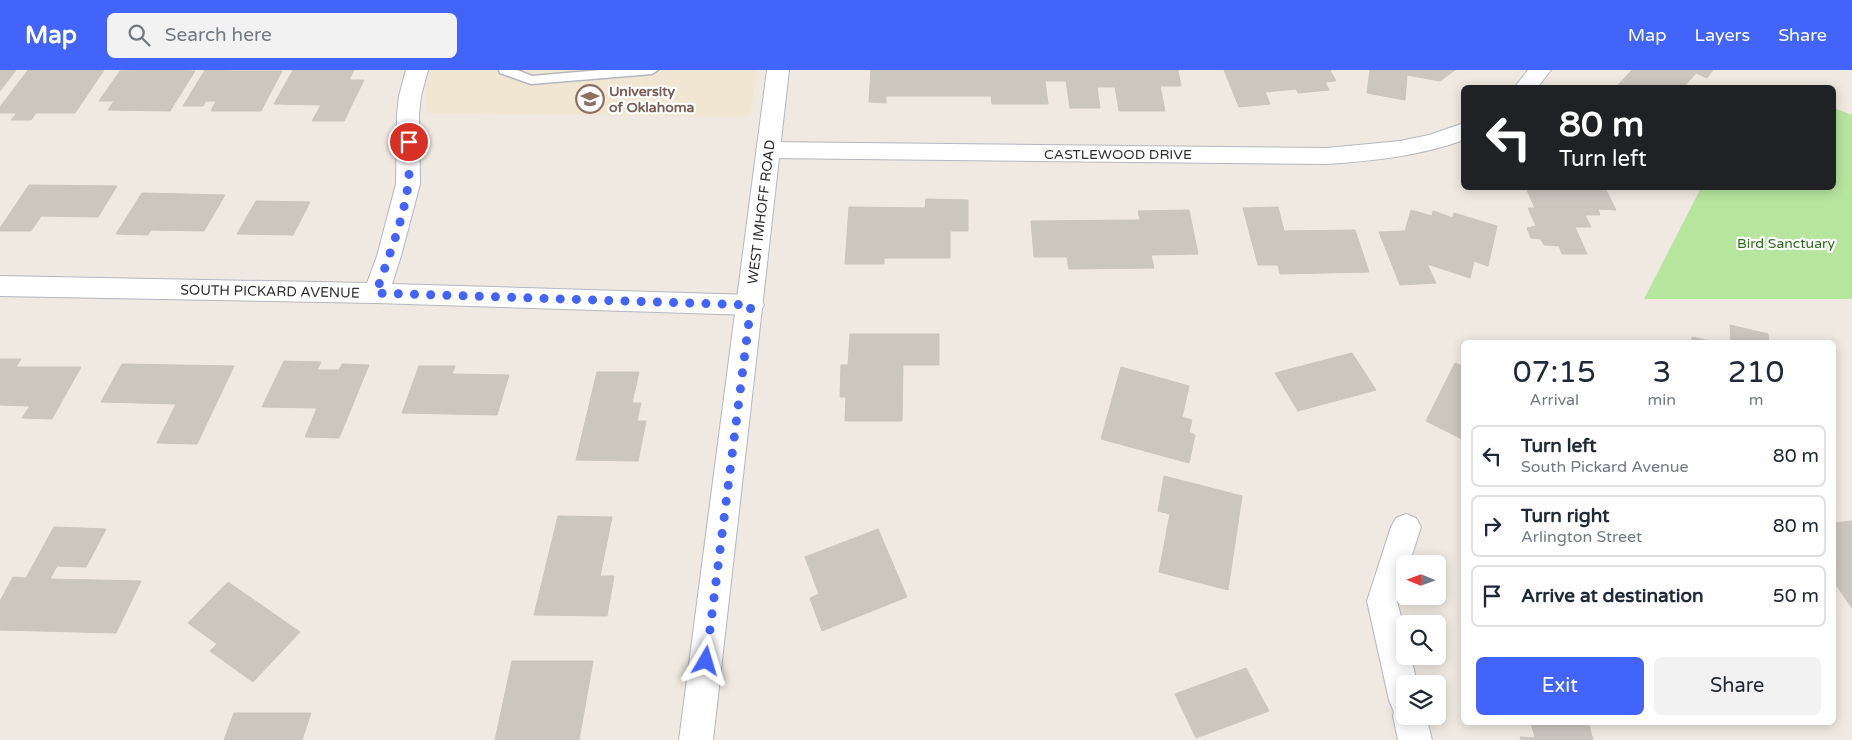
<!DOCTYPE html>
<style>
:root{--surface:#fff;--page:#f2f2f3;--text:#1f2937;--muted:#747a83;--line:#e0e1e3;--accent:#4264fb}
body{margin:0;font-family:"Varela Round",sans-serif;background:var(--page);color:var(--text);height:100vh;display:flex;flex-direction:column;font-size:19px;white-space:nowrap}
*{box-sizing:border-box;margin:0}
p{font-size:16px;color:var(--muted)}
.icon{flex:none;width:28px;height:28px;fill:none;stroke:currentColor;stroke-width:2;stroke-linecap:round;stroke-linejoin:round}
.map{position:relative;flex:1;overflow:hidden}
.panel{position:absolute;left:1461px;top:270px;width:375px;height:385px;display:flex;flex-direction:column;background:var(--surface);border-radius:8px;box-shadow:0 2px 12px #0003}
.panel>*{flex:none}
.hud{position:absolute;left:1461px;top:15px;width:375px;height:105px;border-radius:8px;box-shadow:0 2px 12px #0003;background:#202124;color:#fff;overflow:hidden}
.needle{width:32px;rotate:271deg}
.controls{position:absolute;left:1396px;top:485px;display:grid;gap:10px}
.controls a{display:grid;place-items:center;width:50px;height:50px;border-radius:8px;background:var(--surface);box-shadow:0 2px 12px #0003;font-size:25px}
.pin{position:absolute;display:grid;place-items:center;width:42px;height:42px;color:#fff;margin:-21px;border:2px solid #fff;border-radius:50%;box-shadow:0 1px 5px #0007}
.me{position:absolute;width:55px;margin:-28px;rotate:7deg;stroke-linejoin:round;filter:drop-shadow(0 0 4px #0008)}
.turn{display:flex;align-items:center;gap:18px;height:105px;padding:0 15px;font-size:22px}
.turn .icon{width:65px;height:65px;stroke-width:2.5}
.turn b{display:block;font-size:35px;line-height:42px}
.eta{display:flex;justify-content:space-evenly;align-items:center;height:85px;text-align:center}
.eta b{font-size:30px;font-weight:600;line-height:35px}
.action{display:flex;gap:10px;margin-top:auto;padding:10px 15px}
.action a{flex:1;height:58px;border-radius:8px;background:var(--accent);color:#fff;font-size:20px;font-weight:600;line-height:58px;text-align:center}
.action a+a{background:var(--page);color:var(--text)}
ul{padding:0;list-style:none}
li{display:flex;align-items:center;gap:15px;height:62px;margin:0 10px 8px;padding:0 5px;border:2px solid var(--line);border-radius:8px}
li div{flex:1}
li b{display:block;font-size:19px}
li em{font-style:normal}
header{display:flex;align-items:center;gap:30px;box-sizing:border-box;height:70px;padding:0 25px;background:var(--accent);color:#fff}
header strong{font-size:24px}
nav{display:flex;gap:28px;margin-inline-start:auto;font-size:18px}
.search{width:350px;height:45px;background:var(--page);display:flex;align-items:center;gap:12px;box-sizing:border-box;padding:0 18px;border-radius:8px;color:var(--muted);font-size:19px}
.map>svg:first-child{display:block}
</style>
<header>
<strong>Map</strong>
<div class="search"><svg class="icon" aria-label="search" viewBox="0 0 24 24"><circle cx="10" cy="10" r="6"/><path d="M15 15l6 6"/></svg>Search here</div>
<nav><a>Map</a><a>Layers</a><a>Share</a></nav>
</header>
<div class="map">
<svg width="1852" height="670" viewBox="0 0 1852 670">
<rect width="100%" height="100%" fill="#efe9e1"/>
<!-- education -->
<path fill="#f0e6d1" d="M430,0H757L750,46L733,47L427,43L426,16Z"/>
<!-- green -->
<path fill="#b6e59e" d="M1834,38L1852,45V229H1644L1701,118H1834Z"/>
<!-- building -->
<path fill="#cbc7bf" stroke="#cbc5ba" d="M0,0H16L0,21Z
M28,0H104L75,43H36L31,50H11L17,43H0V37Z
M157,0L195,1L170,41L108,40L114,31H99L120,1Z
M205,0L233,1H282L261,41H211L216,31H206L203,36H183Z
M293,0H354L349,10H364L344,51H312L321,35L274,34Z
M871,0H1178L1181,16H1160L1165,41H1119L1115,17H1097L1100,38H1070L1066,11H1045L1048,34H992L991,26H886V33L869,32Z
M1224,0H1330L1336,11L1325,12L1329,20L1298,23L1296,19L1265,22L1270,34L1239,37Z
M1370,0H1455L1440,11L1407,5L1405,30L1367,23Z
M1632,0H1713L1707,8L1696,3L1683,18L1616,17Z
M29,115L117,116L98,147L41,146L31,161H0V158Z
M1526,118H1605L1616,140L1598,139L1600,145H1585L1591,157H1575L1587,184H1562L1559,176L1544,175L1541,169L1531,168L1527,158L1536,156L1528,138H1535Z
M142,123L225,125L204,161L151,160L148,165L116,164Z
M926,129L968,130V161H950V188H884V194H845L849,137L925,138Z
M256,131L310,132L293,165L237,164Z
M1278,137L1284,161L1355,160L1369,202L1280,204L1278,195H1258L1243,138Z
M1189,140L1198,184L1151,185L1154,198L1069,199L1067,187H1034L1031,151L1140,150L1138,141Z
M1411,140L1432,146L1433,141L1453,148L1454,143L1497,156L1488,196L1474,191L1470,208L1427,194L1436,213L1400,215L1379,162L1405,161Z
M1730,255L1768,264L1769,272H1731Z
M850,264H939V295H903L902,351H845L846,327H840L841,295H848Z
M1692,267L1714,272H1692Z
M1352,283L1376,320L1298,341L1275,303Z
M0,289H21L16,297H81L52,349L22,348L30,336L0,335Z
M284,291L321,292L317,300H339L342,294L369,295L339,368L305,367L317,338L262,337Z
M1455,293L1464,297V370L1426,351Z
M122,294L234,296L197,374L157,373L176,334L101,332Z
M419,296H455L452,304L509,305L497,345L402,343Z
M1121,297L1189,316L1182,347L1192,350L1189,362L1195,365L1189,393L1101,369Z
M597,302H639L632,333H641L637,351H646L638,391L576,390Z
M1164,406L1242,426L1228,520L1159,502L1170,444L1158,441Z
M558,446L612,447L600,506H614L607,546L534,545Z
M1852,451V538L1834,512V453Z
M54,457L106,459L86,497L57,496L50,509L141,511L116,563L0,560V531L13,507L26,508Z
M878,459L907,527L822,561L810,528L819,524L805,487Z
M228,512L300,562L253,612L210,581L217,574L188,553Z
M512,591H593L579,670H495Z
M1246,598L1269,641L1196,668L1175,624Z
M234,643H311L302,670H224Z
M1531,652H1588L1593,670H1521L1520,667L1535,668Z"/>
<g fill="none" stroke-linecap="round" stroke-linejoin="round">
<defs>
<path id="service" d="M499,0H517L532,6L601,0H658L652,4L531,14L500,3Z"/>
<path id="minor" d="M406,0H428L421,26L419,44L420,114L401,186L392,214L751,225L760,228L764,235L760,242L751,245L376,233L0,226V206L367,213L377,186L396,114L397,44L399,26Z
M1528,0H1551L1537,18H1514Z
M1464,53V70C1419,86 1374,91 1327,94L768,88L760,86L756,80L760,74L768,72L1327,78L1400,71L1429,65Z
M1406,444L1416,448L1421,457L1409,494H1405V507L1397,531L1405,562V586H1411L1417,614H1405V646H1426L1432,670H1398L1393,646L1394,642L1389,630L1367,531L1391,457L1396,448Z"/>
<path id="tertiary" d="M767,0H789L713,670H679Z"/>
</defs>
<!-- service casing -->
<use href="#service" stroke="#b4b7c1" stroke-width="3"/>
<!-- minor casing -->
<use href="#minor" stroke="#b4b7c1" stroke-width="2"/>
<!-- tertiary casing -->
<use href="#tertiary" stroke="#b4b7c1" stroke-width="2"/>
<!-- service -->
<use href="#service" fill="#fff" fill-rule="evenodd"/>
<!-- minor -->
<use href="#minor" fill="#fff" fill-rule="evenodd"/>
<!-- tertiary -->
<use href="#tertiary" fill="#fff" fill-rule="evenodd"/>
</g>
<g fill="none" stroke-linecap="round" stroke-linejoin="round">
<!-- route -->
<path stroke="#4264fb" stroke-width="9" stroke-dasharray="0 16.2" d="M409,72C409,86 410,101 408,115C403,152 388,188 376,223L751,235L706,591"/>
</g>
<!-- icons -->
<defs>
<symbol id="university-ring" viewBox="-11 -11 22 22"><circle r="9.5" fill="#fff" stroke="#8d6e63" stroke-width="1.5"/><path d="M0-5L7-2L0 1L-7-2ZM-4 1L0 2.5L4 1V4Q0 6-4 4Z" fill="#8d6e63"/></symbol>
</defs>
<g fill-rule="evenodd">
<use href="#university-ring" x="574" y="13" width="32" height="32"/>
</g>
<g text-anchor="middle" stroke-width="4.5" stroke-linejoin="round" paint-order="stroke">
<!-- education labels -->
<g font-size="14" font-weight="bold" fill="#785e54" stroke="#fff" text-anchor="start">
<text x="609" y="26">University<tspan x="609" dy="16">of Oklahoma</tspan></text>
</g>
<!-- street labels -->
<g font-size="14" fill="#2e2e2e" stroke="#fff">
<text x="1118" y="89">CASTLEWOOD DRIVE</text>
<text transform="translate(761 142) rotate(-83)" y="5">WEST IMHOFF ROAD</text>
<text transform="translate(270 221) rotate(1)" y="5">SOUTH PICKARD AVENUE</text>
</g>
<!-- park labels -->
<g font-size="14" fill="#2c6e1b" stroke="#fff">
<text x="1786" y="178">Bird Sanctuary</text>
</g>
</g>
</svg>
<div class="controls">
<a><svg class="needle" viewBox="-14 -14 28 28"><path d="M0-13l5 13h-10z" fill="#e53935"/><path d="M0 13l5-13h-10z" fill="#747a83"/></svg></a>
<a><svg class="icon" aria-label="search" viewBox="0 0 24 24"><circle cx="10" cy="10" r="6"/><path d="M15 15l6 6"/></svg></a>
<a><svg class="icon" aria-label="layers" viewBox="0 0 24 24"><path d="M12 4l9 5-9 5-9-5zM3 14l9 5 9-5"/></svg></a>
</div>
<div class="pin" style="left:409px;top:72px;background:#d93025"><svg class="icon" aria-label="arrive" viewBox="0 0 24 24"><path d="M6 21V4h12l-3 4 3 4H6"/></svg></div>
<svg class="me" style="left:706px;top:591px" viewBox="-20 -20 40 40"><path d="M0-17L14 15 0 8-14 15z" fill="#4264fb" stroke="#fff" stroke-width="4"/></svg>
<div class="hud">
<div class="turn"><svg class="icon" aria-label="left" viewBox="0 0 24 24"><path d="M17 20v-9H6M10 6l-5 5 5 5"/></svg><div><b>80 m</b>Turn left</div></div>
</div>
<section class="panel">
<div class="eta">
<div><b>07:15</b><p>Arrival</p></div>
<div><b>3</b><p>min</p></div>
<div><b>210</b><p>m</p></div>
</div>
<ul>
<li><svg class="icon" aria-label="left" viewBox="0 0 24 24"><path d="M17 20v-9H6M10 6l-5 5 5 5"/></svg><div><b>Turn left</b><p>South Pickard Avenue</p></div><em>80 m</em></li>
<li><svg class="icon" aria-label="right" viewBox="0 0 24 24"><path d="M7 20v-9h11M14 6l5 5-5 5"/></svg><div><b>Turn right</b><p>Arlington Street</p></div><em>80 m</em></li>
<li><svg class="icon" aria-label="arrive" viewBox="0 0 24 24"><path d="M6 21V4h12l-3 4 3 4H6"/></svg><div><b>Arrive at destination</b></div><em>50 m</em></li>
</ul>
<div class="action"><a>Exit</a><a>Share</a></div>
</section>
</div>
